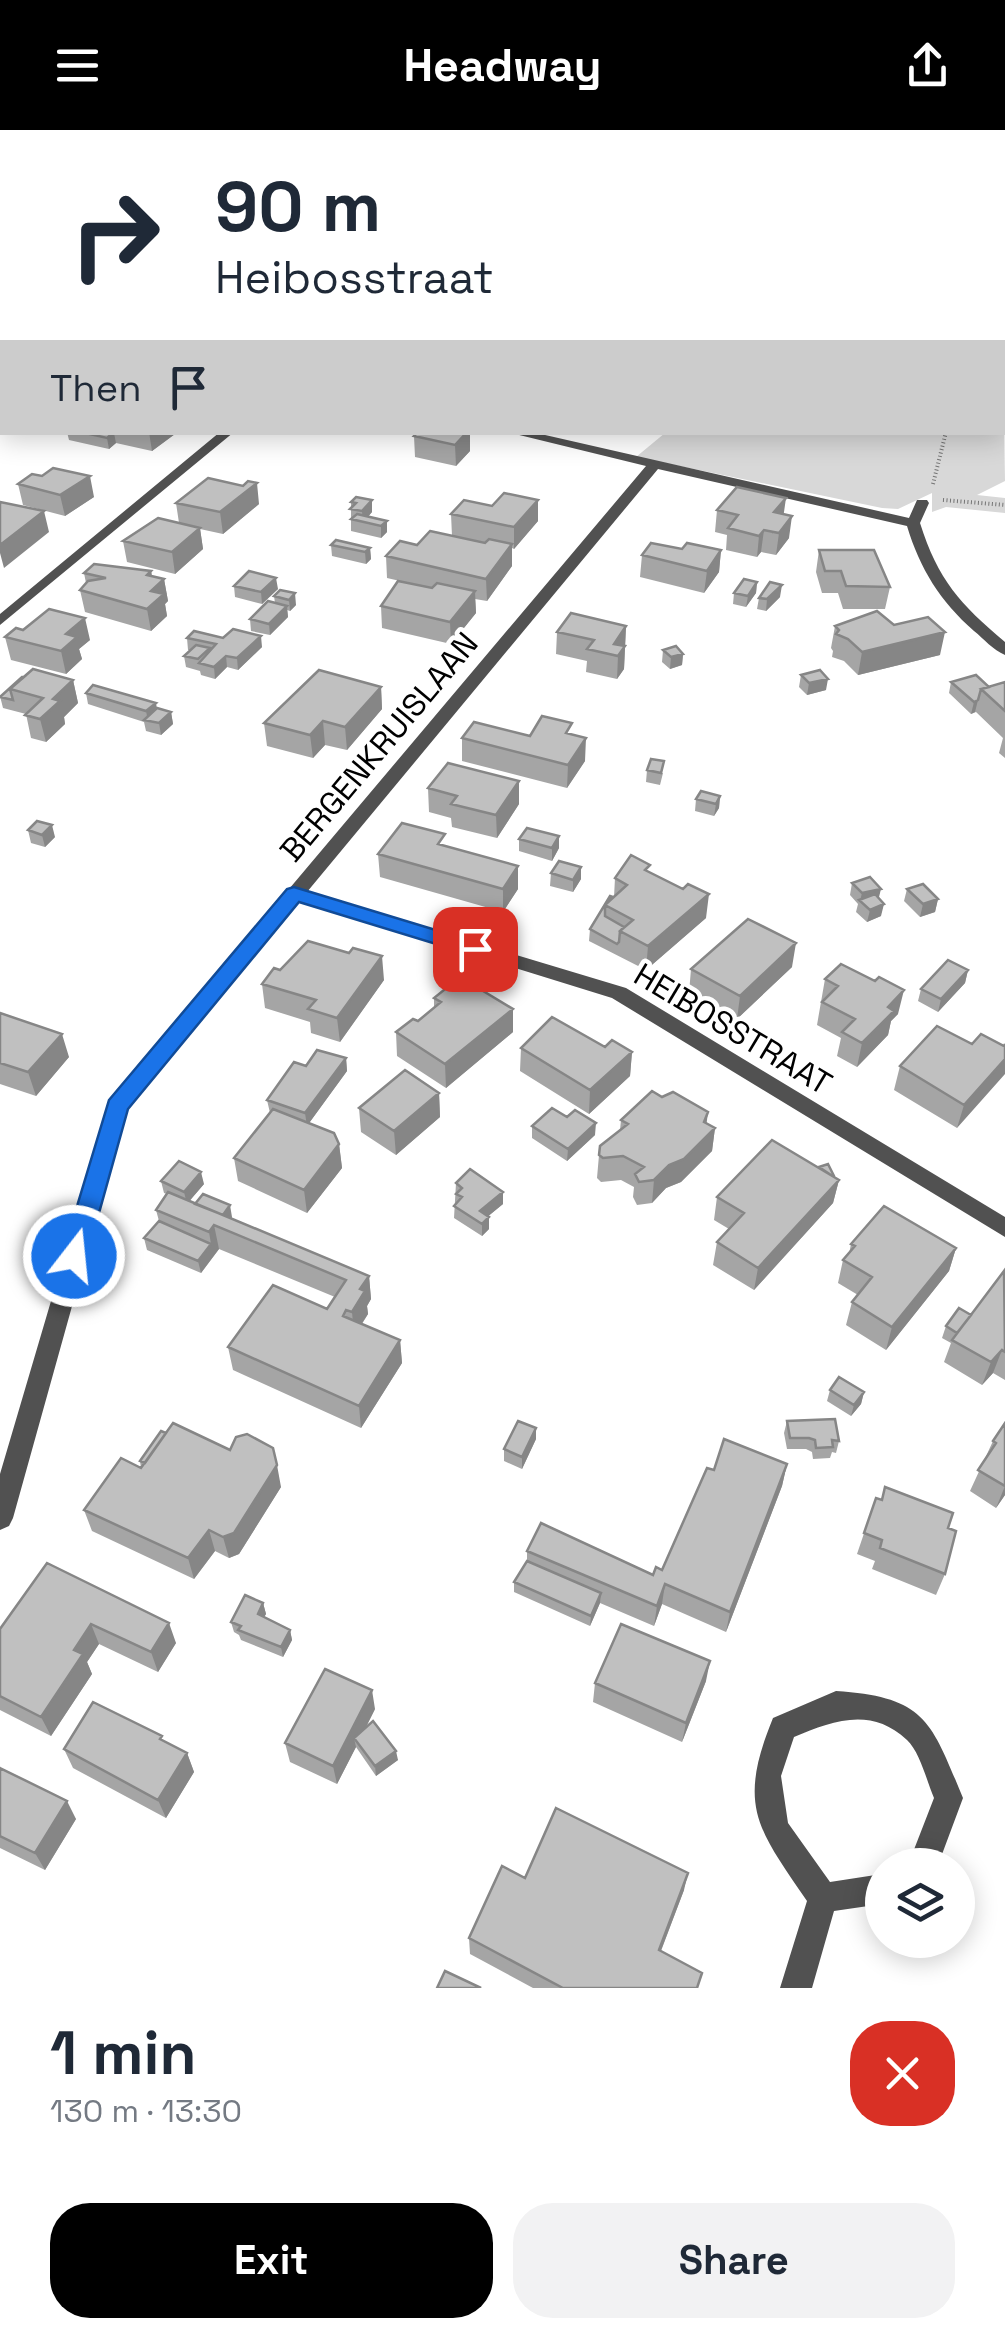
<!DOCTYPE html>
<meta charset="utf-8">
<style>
:root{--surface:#fff;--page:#f2f2f3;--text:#1f2937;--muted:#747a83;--accent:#000}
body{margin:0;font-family:"Space Grotesk",sans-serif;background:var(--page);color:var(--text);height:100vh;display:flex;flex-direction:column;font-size:38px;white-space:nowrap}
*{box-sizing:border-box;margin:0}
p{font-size:32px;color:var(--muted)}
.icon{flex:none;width:55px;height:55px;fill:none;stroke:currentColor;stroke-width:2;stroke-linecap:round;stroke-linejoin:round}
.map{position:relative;height:1858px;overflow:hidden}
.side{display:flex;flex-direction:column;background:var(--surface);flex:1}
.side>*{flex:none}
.banner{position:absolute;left:0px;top:0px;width:1005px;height:305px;box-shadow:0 5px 25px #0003;background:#fff;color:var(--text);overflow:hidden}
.buttons{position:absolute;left:865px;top:1718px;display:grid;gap:20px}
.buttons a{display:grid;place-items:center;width:110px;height:110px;border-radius:50%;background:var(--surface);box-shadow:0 5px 25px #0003;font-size:50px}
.pin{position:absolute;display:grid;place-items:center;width:85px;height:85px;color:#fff;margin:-42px;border-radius:20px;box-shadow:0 5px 15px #0006}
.me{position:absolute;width:110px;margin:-55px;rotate:16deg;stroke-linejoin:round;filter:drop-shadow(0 0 8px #0008)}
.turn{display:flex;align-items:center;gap:35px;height:210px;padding:0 50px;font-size:45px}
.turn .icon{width:130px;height:130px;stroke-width:2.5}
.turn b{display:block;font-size:70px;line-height:85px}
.then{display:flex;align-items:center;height:95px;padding:0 50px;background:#0003;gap:20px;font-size:38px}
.round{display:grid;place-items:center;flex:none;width:105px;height:105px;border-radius:40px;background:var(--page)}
.overview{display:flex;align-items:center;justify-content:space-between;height:170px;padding:0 50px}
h1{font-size:60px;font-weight:800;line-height:75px}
.primary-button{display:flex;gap:20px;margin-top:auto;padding:20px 50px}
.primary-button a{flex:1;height:115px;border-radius:40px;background:var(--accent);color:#fff;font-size:40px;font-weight:800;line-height:115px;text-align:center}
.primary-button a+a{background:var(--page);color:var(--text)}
header{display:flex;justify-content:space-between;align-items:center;height:130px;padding:0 50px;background:var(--accent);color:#fff;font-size:45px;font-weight:800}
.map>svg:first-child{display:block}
</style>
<header><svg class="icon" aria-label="menu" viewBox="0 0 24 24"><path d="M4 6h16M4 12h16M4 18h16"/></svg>Headway<svg class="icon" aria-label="share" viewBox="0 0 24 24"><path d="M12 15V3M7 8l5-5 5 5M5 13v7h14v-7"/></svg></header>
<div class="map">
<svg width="1005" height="1858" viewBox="0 0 1005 1858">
<rect width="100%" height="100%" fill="#fff"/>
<!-- green -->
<path fill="#d8d8d8" d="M0,0H370L2,2V183Z
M655,0H1005V170L1002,2H652Z
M1003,221L1005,351L977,365L1005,368V383L946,377L932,382V363L898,379L882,378L636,327L665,303L1002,302Z"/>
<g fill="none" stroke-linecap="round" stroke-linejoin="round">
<!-- path -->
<path stroke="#737373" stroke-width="4" stroke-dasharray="1 2.5" stroke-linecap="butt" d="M907,2L911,0
M933,354L946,302
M943,370L1005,375"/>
<!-- minor -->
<path fill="#515151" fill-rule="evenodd" d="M0,188H2V194H0Z
M220,302H234L0,495V484Z
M507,302H532L909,388L917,370H927L929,373L920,393C938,450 960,474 1005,512V525C993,520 984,509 974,501C940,471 920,439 907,396L658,339L307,762L626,858L1005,1087V1107L612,868L299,771L127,979L13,1388L9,1396L0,1400V1344L110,971L646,336Z
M836,1561C926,1567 931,1591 963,1668L938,1735H908L934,1668C927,1652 920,1622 907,1610C871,1576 832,1591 794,1607L781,1646L788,1693L830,1752L882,1744V1774L834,1781L812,1858H780L807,1771C757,1698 737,1676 773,1588Z"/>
</g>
<!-- wall -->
<path fill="#a5a5a5" d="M2,288V302H12L8,305L0,304V289Z
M67,302H174L175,304L152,321L116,313L109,319L69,310Z
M470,302V321L456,336L415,327L414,306Z
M42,346L94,367L65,386L23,375L18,354Z
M372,370V382L368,386L387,391V402L381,408L351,401V372Z
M176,373L259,374L223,404L200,399L203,419L175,444L127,432L123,411L179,393Z
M717,380L783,384L789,408L776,425L761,422L757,427L726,420L727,405L715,402Z
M451,384L538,391L514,419L512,418V436L487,471L475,469L476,483L451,514L382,498L381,476L413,454L387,448L386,426L417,415L452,406Z
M331,415L370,418L371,429L366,434L332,426Z
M721,420L719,442L704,463L640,447L642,425Z
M819,420L890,457L885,479H843L838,463H822L816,442Z
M151,441L152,446L164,449L168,471L165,474L167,486L151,501L85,482L80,460L86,453L84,443Z
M757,452L756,463L746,477L733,474L734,463Z
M234,456L278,459L262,474L235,467Z
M280,460L296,475L290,481L287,480L288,487L270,505L251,501L250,489L275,473L274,466Z
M780,467L766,481L757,479L759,468Z
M894,495L940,525L858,545L844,531L832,527L833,521L831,518L835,496Z
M626,496L624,539L617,549L586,542L587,531L556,524L557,502Z
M23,500L90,510L79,519L82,529L66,544L11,530L5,507Z
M187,508L262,517L238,540L227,537L215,549L201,545L200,541L186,537L184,526L190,520H188Z
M663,520L683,524L682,535L670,539L662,532Z
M801,545L826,560L807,565L799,557Z
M22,547L73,550L78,573L64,587L65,594L46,612L31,608L26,584L3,578L0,566Z
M951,552L989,557L1005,552V628L999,623L1003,608L976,582L971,584L949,563Z
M381,557L382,579L347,620L325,615L313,628L267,616L264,593Z
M86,563L156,573V578L171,582L173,594L161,605L146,601L144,592L88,574Z
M530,606L585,631L567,658L462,631V608Z
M647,640L663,643L660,655L646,652Z
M428,658L519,674L497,708L452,697L451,688L429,682Z
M720,666L719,678L714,686L695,681L696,669Z
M28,700L55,707L45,717L31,713Z
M559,706V718L552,731L519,721V709Z
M445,716L518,736V759L503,782L380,747L378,724Z
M581,737V749L573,762L550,756L551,743Z
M649,742L706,788L646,840L589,811L590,799L610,766L614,767L615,748Z
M852,753L879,768L881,786L867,792L856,782L858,774L850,765Z
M907,759L938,769L935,782L920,787L904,771Z
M349,823L384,850L340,912L311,903L310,892L265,878L262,854L280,840Z
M792,837L737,889L689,863L691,839Z
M968,840L965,853L938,882L918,871L921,859Z
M825,849L898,884L891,891L888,905L857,937L837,926L841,908L817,895Z
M434,868L513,879V902L446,958L397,926L396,902L418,891L434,878Z
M0,883L69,927L36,966L0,954Z
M972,914L1004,916L957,998L894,960L900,936Z
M605,917L632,922L630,946L589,984L520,941L521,918Z
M346,928L347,941L309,993L339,1014L342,1038L307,1083L238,1051L234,1028L270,983L267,970L306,936Z
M439,963L440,987L396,1025L361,1002L359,978Z
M621,990L706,993L715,998L712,1021L681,1052L666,1058L652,1073L637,1075L633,1067L634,1057L621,1050L601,1052L597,1048L599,1025L620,1000Z
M532,996L595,1005L567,1031L532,1008Z
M834,1047L839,1050L833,1073L754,1160L713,1135L717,1112L729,1099L714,1090L717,1067Z
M161,1051L204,1054L189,1071L232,1087L231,1089L369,1146L371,1169L367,1176L368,1184L362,1194L400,1210L402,1233L361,1298L233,1240L228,1217L327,1179L335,1167L219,1119L201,1143L147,1120L144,1108L159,1091L156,1080L167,1064L164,1063Z
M456,1053L503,1074L488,1086L489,1099L482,1106L454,1088Z
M851,1114L956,1118L949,1141L886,1220L846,1195L852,1172L858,1165L838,1153L843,1130L849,1124Z
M1005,1142V1250L993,1243L982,1255L944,1232L951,1213L942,1208L946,1196L971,1185Z
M830,1260L864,1262L861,1274L851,1286L827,1271Z
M787,1291L839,1311L836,1323L832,1322L830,1328L813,1329L812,1322L806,1319H787L784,1303Z
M1005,1293V1365L996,1378L970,1361L993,1311Z
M536,1298V1309L522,1339L504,1331V1319Z
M140,1331L281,1357L239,1424L229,1428L215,1421L194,1449L92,1401L84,1380L141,1338Z
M787,1334L782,1356L726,1502L662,1474L654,1496L600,1473L590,1496L514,1462V1452L527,1431V1421L653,1445L662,1440L714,1340Z
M885,1357L948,1398L945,1444L936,1465L872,1439L875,1431L857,1424L876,1368L881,1370Z
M47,1433L176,1513L158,1542L99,1514L87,1532L92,1544L51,1606L0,1580V1499Z
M263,1473L266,1484L264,1487L290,1500L292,1510L283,1527L241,1510L239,1505L234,1502L231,1492Z
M706,1551L682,1612L593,1572L595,1553Z
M375,1579L366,1597L398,1630L376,1646L356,1617L337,1654L290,1632L285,1613Z
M164,1611L187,1623L194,1642L166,1688L73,1638L64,1619Z
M0,1638L76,1689L45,1740L0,1718Z
M525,1748L684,1760L661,1821L697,1858H533L470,1824L469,1808Z"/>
<!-- shaded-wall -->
<path fill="#868686" d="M149,302H174L175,304L152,321Z
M467,302H470V321L456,336L455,315Z
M114,303L116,313L109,319L107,308Z
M90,346L94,367L65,386L60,365Z
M257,353L259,374L223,404L220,382Z
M786,368L783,389L772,404L774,382Z
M372,370V382L363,393L362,381Z
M538,370V391L514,419V397Z
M44,381L49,402L4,438L0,423V415Z
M792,386L789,408L776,425L779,403Z
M387,391V402L381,408V396Z
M200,398L203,419L175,444L172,422Z
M764,400L761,422L757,427L759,406Z
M512,414V436L487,471L486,449Z
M370,418L371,429L366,434L365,422Z
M721,420L719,442L704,463L707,441Z
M151,441L154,458L164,449L168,471L165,474L167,486L151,501L147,479V445Z
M276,448L278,459L262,474L261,462Z
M757,452L756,463L746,477L748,466Z
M782,455L780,467L766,481L767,469Z
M475,461L476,483L451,514L450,492Z
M295,463L296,475L290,481L289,470Z
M287,476L288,487L270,505L269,494Z
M85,488L90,510L79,519L82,529L66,544L61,521L66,504Z
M626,496L624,539L617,549L618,526L614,514Z
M945,502L940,525L858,545L862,522Z
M261,506L262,517L238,540L237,528Z
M683,524L682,535L670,539L671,527Z
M226,526L227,537L215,549L214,537Z
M828,549L826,560L807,565L809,553Z
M73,550L78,573L64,587L65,594L46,612L40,589L53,569Z
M381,557L382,579L347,620L345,597Z
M978,570L975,582L971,584L974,572Z
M156,573L158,585L148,591L146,581Z
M171,582L173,594L161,605L159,593Z
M323,591L325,615L313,628L310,605Z
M586,608L585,631L567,658L568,635Z
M519,651V674L497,708L496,685Z
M720,666L719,678L714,686L716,674Z
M52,695L55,707L45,717L42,705Z
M559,706V718L552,731V718Z
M518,736V759L503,782V759Z
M581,737V749L573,762V750Z
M881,759L878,771H860L862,763Z
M709,764L706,788L646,840L648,816Z
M938,769L935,782L920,787L923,774Z
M884,774L881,786L867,792L870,780Z
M796,813L792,837L737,889L740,866Z
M382,826L384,850L340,912L337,888Z
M968,840L965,853L938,882L941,869Z
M904,860L898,884L891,891L888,905L857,937L862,913L888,877Z
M513,879V902L446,958L445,934Z
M62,904L69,927L36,966L28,942Z
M632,922L630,946L589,984L590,960Z
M346,928L347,941L307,996L305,983Z
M1005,929V944L957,998L964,975Z
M439,963L440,987L396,1025L394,1001Z
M708,982L705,1006L715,998L712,1021L681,1052L666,1058L652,1073L654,1050L704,992Z
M596,993L595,1005L567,1031L568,1019Z
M339,1014L342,1038L307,1083L304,1060Z
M201,1042L204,1054L187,1074L184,1062Z
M839,1050L833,1073L754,1160L758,1138Z
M503,1062V1074L480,1093V1081Z
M230,1075L232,1087L224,1098L222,1086Z
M489,1087V1099L482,1106V1094Z
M214,1095L219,1119L201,1143L198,1131L211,1114L209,1102Z
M956,1118L949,1141L886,1220L892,1197Z
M369,1146L371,1169L367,1176L368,1184L354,1205L352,1182L360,1159Z
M400,1210L402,1233L361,1298L359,1276Z
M1002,1220L993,1243L982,1255L991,1232Z
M864,1262L861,1274L851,1286L854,1275Z
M536,1298V1309L522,1339V1327Z
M787,1334L782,1356L726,1502L730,1482Z
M277,1335L281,1357L239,1424L229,1428L223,1407Z
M1005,1356V1365L996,1378Z
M209,1400L215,1421L194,1449L188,1428Z
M665,1454L662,1474L654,1496L657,1476Z
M601,1463L600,1473L590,1496L591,1486Z
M263,1473L266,1484L260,1494L258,1484Z
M169,1493L176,1513L158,1542L151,1522Z
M91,1494L99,1514L87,1532L92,1544L51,1606L41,1587L74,1520Z
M290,1500L292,1510L283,1527L281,1517Z
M710,1531L706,1551L682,1612L686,1593Z
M372,1560L375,1579L358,1613L354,1608L356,1617L337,1654L333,1636Z
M396,1621L398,1630L376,1646L375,1636Z
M187,1623L194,1642L166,1688L158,1670Z
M67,1671L76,1689L45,1740L35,1723Z
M688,1743L684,1760L655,1836L659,1820Z"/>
<!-- building -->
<path fill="#c0c0c0" stroke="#868686" stroke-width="2.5" d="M81,302H114L107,308Z
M418,302H467L455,315L414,306Z
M53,338L90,346L60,365L18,354L32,344L42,346Z
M208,348L243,356L248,351L257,353L220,382L176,373Z
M737,357L786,368L774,382L792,386L779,403L764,400L759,406L728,398L738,385L717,380Z
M504,363L538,370L514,397L451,384L464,370L492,376Z
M356,367L372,370L362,381L350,379L356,373L351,372Z
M0,372L44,381L0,415Z
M357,384L387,391L381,396L351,389Z
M158,388L200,398L172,422L123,411Z
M430,401L485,413L489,409L512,414L486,449L386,426L400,411L417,415Z
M336,410L370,418L365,422L331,415Z
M651,413L682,419L687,413L721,420L707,441L642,425Z
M819,420H874L890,457L846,456L841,441H825Z
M94,434L151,441L147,445L164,449L151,461L164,464L147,479L80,460L88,451L106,448L84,443Z
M249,441L276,448L261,462L234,456Z
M744,449L757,452L748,466L734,463Z
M398,451L432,458L437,453L475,461L450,492L381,476Z
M770,452L782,455L767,469L759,468Z
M280,460L295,463L289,470L274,466Z
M268,471L287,476L269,494L250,489Z
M49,479L85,488L66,504L77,507L61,521L5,507L16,498L23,500Z
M877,481L894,495L928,487L945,502L862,522L848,509L836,504L839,500L835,496Z
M571,483L626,496L614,514L625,516L618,526L587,519L594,510L557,502Z
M233,499L261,506L237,528L226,526L214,537L199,533L216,514L187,508L194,501L223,508Z
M196,515L210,518L198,529L184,526Z
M676,516L683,524L671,527L663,520Z
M33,539L73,550L53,569L60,571L40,589L25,585L43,568L10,559Z
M319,540L381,557L345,597L323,591L310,605L264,593Z
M820,540L828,549L809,553L801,545Z
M976,545L989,557L981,559L978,570L974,572L951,552Z
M22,547H24L10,559L13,570L0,567Z
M1005,552V581L981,559Z
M93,555L156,573L146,581L86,563Z
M157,578L171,582L159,593L144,590Z
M542,586L572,593L566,603L586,608L568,635L462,608L474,592L530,606Z
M651,629L664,631L661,643L647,640Z
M448,633L519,651L496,685L451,674L457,666L428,658Z
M701,661L720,666L716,674L696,669Z
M37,691L52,695L42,705L28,700Z
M402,693L445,704L438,714L518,736L503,759L378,724Z
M527,698L559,706L552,718L519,709Z
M631,725L650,735L645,740L683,759L688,754L709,764L648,816L620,801L633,790L605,775L627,755L615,748Z
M559,731L581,737L573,750L551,743Z
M870,747L881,759L862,763L852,753Z
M923,754L938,769L923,774L907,759Z
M875,764L884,774L870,780L859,770Z
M610,766L613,767L605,775V786L624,797L620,801L619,812L617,814L590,799Z
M748,789L796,813L740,866L691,839Z
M308,811L349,823L353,818L382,826L337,888L308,879L316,870L262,854L274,838L280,840Z
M948,830L968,840L941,869L921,859Z
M841,834L875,851L879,847L904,860L888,877L894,881L862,913L842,902L855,889L822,872L838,856L825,849Z
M460,847L513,879L445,934L396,902L413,889L418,891L441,872L434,868Z
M0,883L62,904L28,942L0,933Z
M552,887L605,917L612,910L632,922L590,960L521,918Z
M937,896L972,914L981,904L1004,916L1005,914V929L964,975L900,936Z
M317,920L346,928L305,983L267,970L294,932L306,936Z
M405,940L439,963L394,1001L359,978Z
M652,961L662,967L673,962L708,982L704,992L715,998L684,1029L669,1035L654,1050L639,1052L635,1044L644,1037L623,1026L603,1028L599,1025L600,1016L628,994L621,990Z
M552,978L567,987L575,980L596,993L568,1019L532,996Z
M273,979L334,1003L339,1014L304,1060L234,1028Z
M772,1010L839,1050L758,1138L717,1112L744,1083L717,1067Z
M179,1031L201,1042L184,1062L161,1051Z
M828,1034L834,1046V1047L819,1037Z
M470,1039L503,1062L480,1081L489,1087L482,1094L454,1076L462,1067L456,1064L462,1058L456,1053Z
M168,1062L369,1146L360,1159L365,1161L352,1182L346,1180L343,1186L400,1210L359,1276L228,1217L273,1155L327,1179L346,1150L214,1095L209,1102L156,1080Z
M203,1064L230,1075L223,1085L195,1074Z
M884,1076L956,1118L892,1197L852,1172L872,1147L843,1130L855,1116L851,1114Z
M159,1091L211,1114L198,1131L144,1108Z
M1004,1141L1005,1222L1002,1220L991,1232L952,1210Z
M959,1178L971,1185L957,1203L946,1196Z
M839,1247L864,1262L854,1275L830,1260Z
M835,1289L839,1311L832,1310L833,1317L816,1318L815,1310L809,1308H790L787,1291Z
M518,1291L536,1298L522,1327L504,1319Z
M173,1293L230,1320L236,1307L247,1304L273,1318L277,1335L234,1403L223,1407L209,1400L188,1428L84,1380L121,1328L141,1338Z
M1005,1293V1356L978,1340L996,1313L993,1311Z
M161,1301L166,1303L145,1333L140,1331Z
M724,1309L787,1334L730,1482L665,1454L657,1476L527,1421L541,1393L653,1445L656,1437L662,1440L707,1338L714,1340Z
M885,1357L953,1383L948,1398L956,1401L945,1444L880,1418L882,1410L864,1403L876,1368L882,1370Z
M527,1431L601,1463L591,1486L514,1452Z
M47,1433L169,1493L151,1522L91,1494L74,1520L83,1524L41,1587L0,1566V1499Z
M245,1465L263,1473L258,1484L290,1500L281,1517L238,1500L241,1496L231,1492Z
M621,1494L710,1531L686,1593L595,1553Z
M325,1539L372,1560L333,1636L285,1613Z
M93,1572L162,1606L160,1609L187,1623L158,1670L64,1619Z
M373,1591L396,1621L375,1636L354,1608Z
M0,1638L67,1671L35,1723L0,1706Z
M556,1678L688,1743L659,1820L702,1843L697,1858H563L469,1808L502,1736L525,1748Z
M445,1841L481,1858H437Z"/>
<!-- route -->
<path fill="#1a73e8" stroke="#114b97" stroke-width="2.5" d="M294,757L482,814L485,819L475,826L299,772L128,979L87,1126L83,1133H66L62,1126L109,970L287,759Z"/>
<g text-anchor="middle" stroke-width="9" stroke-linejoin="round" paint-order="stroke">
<!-- street labels -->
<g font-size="32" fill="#000" stroke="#fff">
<text transform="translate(379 617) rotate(-50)" y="11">BERGENKRUISLAAN</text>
<text transform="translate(733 899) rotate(31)" y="11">HEIBOSSTRAAT</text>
</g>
</g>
</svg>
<div class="buttons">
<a><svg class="icon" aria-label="layers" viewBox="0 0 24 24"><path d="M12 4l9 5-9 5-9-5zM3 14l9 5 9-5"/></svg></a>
</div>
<div class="pin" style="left:475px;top:819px;background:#d93025"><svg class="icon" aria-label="arrive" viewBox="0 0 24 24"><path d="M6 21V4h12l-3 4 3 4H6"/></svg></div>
<svg class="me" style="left:74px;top:1126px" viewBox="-20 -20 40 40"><circle r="17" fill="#1a73e8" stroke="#fff" stroke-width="3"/><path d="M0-11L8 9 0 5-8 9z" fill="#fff"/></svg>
<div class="banner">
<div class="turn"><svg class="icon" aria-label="right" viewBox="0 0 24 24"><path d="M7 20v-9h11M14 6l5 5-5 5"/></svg><div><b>90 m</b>Heibosstraat</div></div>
<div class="then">Then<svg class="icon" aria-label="arrive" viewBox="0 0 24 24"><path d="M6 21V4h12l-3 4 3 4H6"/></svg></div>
</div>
</div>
<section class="side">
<div class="overview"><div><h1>1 min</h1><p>130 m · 13:30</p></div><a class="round" style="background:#d93025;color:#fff"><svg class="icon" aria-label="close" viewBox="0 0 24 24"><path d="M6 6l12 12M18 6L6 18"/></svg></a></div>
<div class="primary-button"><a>Exit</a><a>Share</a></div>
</section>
